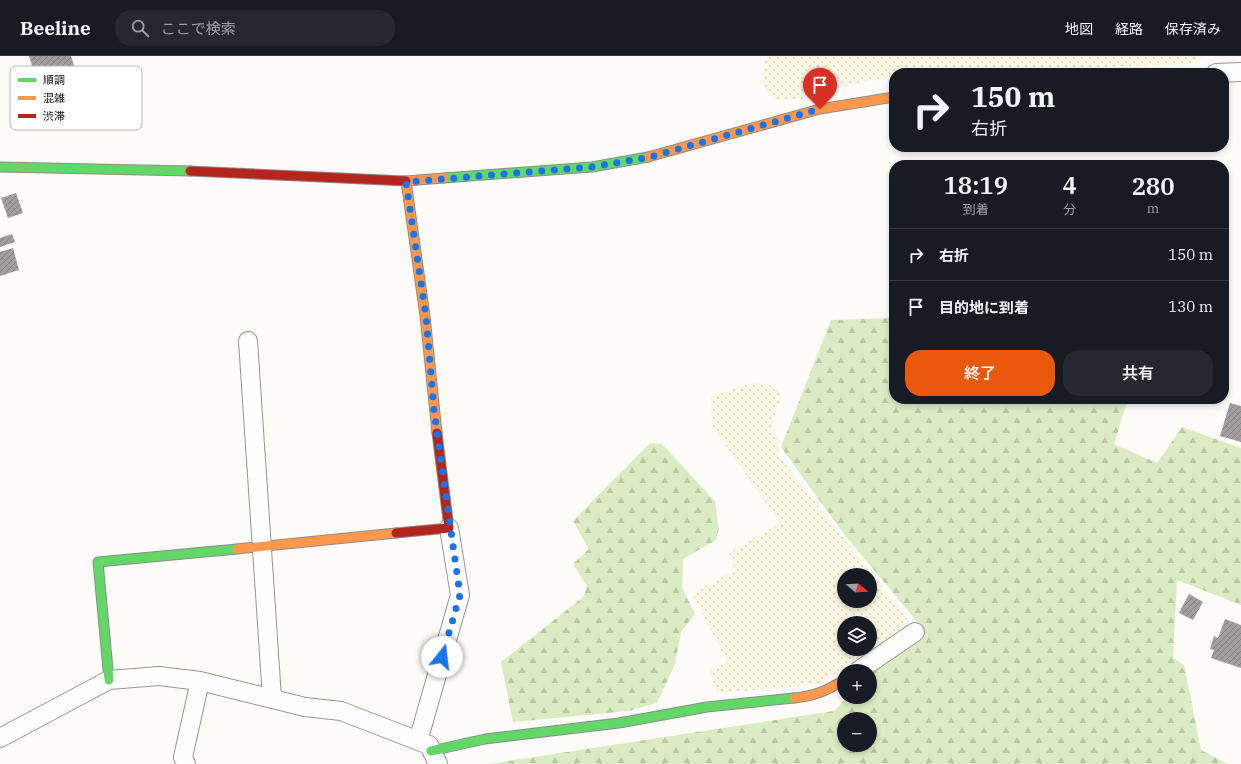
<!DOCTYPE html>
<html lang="ja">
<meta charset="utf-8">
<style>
:root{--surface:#171b24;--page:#242831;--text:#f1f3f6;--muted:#9ea1a6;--line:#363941;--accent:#ea580c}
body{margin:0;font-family:"IBM Plex Serif","Noto Sans JP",serif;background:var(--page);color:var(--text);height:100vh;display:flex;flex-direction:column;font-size:15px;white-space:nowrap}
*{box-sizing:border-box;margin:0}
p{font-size:13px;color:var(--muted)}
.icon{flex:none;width:22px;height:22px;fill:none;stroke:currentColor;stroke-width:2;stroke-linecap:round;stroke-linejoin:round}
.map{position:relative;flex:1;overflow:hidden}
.side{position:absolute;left:889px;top:104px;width:340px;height:244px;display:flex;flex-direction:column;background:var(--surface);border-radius:16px;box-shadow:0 2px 6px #0003}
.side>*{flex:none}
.banner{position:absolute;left:889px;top:12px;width:340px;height:84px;border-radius:16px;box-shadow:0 2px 6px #0003;background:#171b24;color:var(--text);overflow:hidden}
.needle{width:26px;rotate:108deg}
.fabs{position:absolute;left:837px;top:512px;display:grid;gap:8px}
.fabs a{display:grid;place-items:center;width:40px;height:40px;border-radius:50%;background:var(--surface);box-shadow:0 2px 6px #0003;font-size:20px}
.pin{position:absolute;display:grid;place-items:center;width:34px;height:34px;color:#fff;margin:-41px -17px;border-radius:50% 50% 50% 0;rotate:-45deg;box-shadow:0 0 4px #0007}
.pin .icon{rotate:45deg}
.me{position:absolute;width:44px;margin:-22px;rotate:16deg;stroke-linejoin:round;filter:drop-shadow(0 0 3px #0008)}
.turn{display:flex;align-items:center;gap:14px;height:84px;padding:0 16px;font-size:18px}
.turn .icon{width:52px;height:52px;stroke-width:2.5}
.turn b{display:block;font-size:28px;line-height:34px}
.eta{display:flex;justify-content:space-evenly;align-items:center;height:68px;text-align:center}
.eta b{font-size:24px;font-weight:600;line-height:28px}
.action{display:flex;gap:8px;margin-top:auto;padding:8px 16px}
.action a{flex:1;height:46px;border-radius:16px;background:var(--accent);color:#fff;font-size:16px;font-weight:600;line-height:46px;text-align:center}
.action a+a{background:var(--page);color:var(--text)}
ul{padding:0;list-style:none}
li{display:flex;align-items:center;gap:12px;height:52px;padding:0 16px;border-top:1px solid var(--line)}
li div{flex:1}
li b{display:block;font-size:15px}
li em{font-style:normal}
header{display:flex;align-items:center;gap:24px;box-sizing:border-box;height:56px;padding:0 20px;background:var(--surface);border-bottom:1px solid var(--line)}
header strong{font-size:19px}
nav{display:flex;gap:22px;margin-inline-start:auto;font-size:14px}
.search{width:280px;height:36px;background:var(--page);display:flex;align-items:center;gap:10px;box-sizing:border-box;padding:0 14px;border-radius:16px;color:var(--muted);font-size:15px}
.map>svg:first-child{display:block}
</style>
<header>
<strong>Beeline</strong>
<div class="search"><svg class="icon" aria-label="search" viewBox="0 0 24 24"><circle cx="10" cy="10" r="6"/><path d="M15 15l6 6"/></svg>ここで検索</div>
<nav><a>地図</a><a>経路</a><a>保存済み</a></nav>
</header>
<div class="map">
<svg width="1241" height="708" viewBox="0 0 1241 708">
<defs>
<pattern id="farmland-dots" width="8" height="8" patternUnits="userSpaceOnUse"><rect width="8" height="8" fill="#faf6e3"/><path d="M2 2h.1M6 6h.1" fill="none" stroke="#d5d2c2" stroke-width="1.8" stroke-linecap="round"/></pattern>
<pattern id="forest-firs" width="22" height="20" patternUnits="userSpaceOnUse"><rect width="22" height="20" fill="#dbebc3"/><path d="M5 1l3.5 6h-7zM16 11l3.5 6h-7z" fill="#bbc8a6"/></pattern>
<pattern id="building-hatch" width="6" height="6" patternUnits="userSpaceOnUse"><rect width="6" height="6" fill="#a19e9c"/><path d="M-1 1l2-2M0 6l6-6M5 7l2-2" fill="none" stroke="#827f7e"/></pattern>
</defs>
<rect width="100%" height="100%" fill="#fdfbf7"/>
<!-- farmland -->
<path fill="url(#farmland-dots)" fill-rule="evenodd" d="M766,0H1203L1191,8L894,17V20L851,28L805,43L779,44L766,35L762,25Z
M752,327L773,330L782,339L771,369L777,381L779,400L908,564V571L821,627L793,631L717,637L710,615L727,606L692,538L735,514L729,497L780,467L712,370L711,341ZM844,519H870V545H844ZM844,567H870V593H844Z"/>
<!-- forest -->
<path fill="url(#forest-firs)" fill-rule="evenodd" d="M894,262V343H1128L1114,388L1157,407L1182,371L1241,392V549L1177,524L1173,602L1184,609L1201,694L1228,708H489L834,655L847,641H870V618L918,567L844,478L781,391L831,264ZM844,663H870V689H844Z
M650,387L662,388L715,445L719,473L716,484L683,503L682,532L695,558L681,576L675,608L657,647L629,655L513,666L501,606L583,541L587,530L573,508L589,493L573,465Z"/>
<!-- building -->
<path fill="url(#building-hatch)" d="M29,0H71L80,28L42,41Z
M16,137L23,157L8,162L1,142Z
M12,178L15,186L0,191V182Z
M13,192L19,214L0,220V196Z
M1230,347L1241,350V386L1220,380Z
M1189,538L1203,546L1193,564L1179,557Z
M1225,563L1241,569V612L1211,602L1214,594L1210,593L1214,580L1218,582Z"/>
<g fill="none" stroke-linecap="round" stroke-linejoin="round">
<defs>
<path id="street" d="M1216,17L1241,16
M248,285L272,642
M858,615L915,576
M200,625L305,651L341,655L429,689L438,708
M0,682L109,624L159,620L200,625L183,701L186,708
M418,685L460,539L449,472"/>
<path id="fast" d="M0,111L190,115
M444,122L592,111L648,101
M109,624L98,506L237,493
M431,695L485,683L619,667L707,651L794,642"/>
<path id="slow" d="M648,101L820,53L894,41
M437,377L425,260L406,125L444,122
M237,493L396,477
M794,642C815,640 826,635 844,624"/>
<path id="jam" d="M190,115L406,125
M396,477L449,472L437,377"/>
</defs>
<!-- street casing -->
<use href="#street" stroke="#979695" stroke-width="20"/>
<!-- fast casing -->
<use href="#fast" stroke="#8e8d8b" stroke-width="11"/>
<!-- slow casing -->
<use href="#slow" stroke="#8e8d8b" stroke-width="11"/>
<!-- jam casing -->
<use href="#jam" stroke="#8e8d8b" stroke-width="11"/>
<!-- street -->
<use href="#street" stroke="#fffefe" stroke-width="18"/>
<!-- fast -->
<use href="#fast" stroke="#63d668" stroke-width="9"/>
<!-- slow -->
<use href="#slow" stroke="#ff974d" stroke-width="9"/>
<!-- jam -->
<use href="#jam" stroke="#b3261e" stroke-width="9"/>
</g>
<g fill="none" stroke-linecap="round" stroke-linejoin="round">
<!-- route -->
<path stroke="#1a73e8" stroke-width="7" stroke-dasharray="0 12.6" d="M442,601L460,539L434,354L426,260L406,126L592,111L650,101L820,53"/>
</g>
<!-- legend -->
<rect x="10" y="10" width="132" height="64" rx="6" fill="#fff" stroke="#b8b8b8" stroke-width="1"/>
<rect x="18" y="22" width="18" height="4" fill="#63d668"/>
<rect x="18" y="40" width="18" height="4" fill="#ff974d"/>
<rect x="18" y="58" width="18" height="4" fill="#b3261e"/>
<g font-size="11" fill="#111">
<text x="43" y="28">順調</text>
<text x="43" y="46">混雑</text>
<text x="43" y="64">渋滞</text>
</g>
</svg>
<div class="fabs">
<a><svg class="needle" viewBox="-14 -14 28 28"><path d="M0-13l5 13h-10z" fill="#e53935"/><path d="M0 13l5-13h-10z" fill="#9ea1a6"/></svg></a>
<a><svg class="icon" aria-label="layers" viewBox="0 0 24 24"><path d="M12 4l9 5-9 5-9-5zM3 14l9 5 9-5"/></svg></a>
<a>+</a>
<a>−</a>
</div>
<div class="pin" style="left:820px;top:53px;background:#d93025"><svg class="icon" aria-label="arrive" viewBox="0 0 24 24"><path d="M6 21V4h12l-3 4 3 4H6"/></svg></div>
<svg class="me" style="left:442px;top:601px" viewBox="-20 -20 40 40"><circle r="19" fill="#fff"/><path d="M0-13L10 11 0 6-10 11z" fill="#1a73e8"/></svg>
<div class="banner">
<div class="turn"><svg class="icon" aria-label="right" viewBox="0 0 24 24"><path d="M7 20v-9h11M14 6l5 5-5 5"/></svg><div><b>150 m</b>右折</div></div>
</div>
<section class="side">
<div class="eta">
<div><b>18:19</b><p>到着</p></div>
<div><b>4</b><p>分</p></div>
<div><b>280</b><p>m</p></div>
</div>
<ul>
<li><svg class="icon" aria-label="right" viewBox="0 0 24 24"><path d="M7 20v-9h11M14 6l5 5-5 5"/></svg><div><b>右折</b></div><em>150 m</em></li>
<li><svg class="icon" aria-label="arrive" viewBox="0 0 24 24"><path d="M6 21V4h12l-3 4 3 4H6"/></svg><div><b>目的地に到着</b></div><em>130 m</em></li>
</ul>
<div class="action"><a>終了</a><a>共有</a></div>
</section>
</div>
